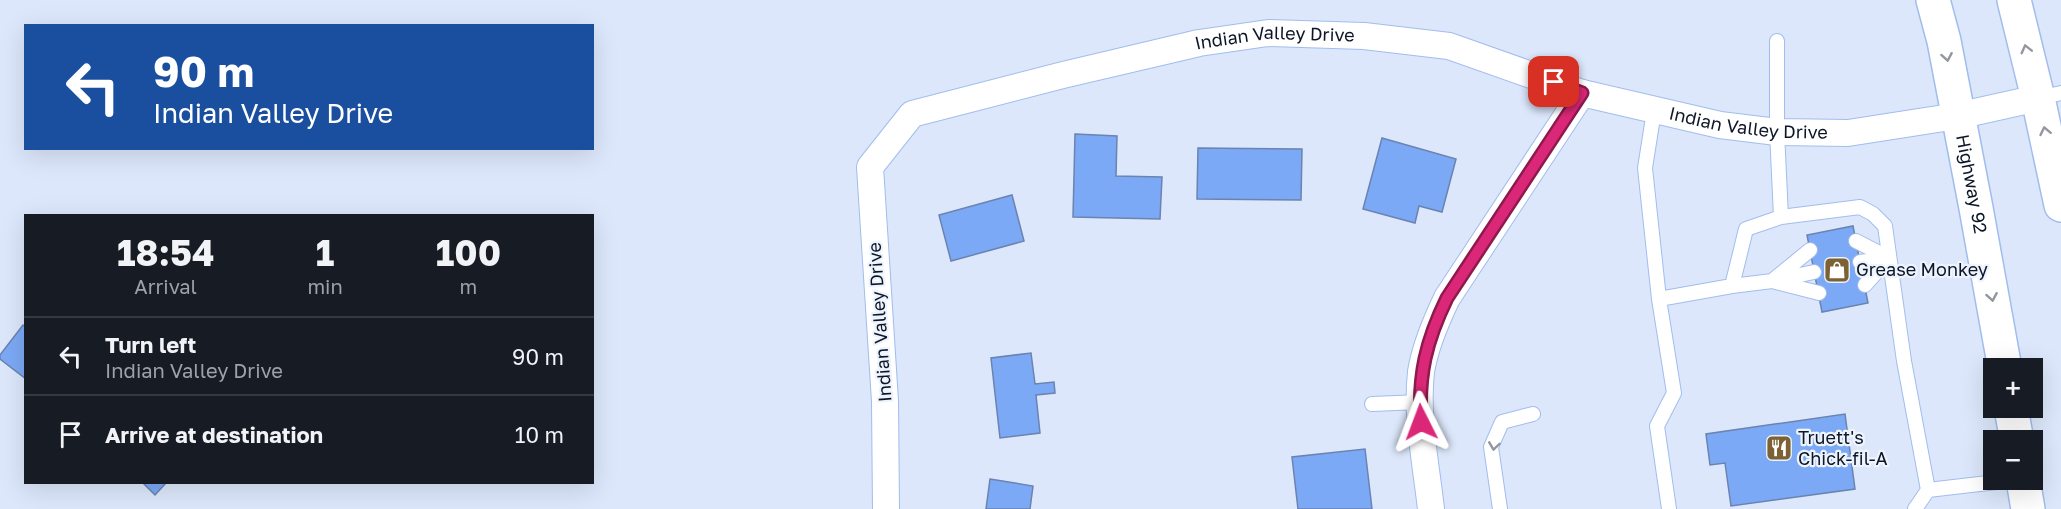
<!DOCTYPE html>
<meta charset="utf-8">
<style>
:root{--surface:#171b24;--page:#20242c;--text:#f1f3f6;--muted:#9ea1a6;--line:#363941}
body{margin:0;font-family:"Golos Text",sans-serif;background:var(--page);color:var(--text);height:100vh;display:flex;flex-direction:column;font-size:22px;white-space:nowrap}
*{box-sizing:border-box;margin:0}
p{font-size:20px;color:var(--muted)}
.icon{flex:none;width:33px;height:33px;fill:none;stroke:currentColor;stroke-width:2;stroke-linecap:round;stroke-linejoin:round}
.map{position:relative;flex:1;overflow:hidden}
.details{position:absolute;left:24px;top:214px;width:570px;height:270px;display:flex;flex-direction:column;background:var(--surface);border-radius:0px;box-shadow:0 6px 24px #0002}
.details>*{flex:none}
.guide{position:absolute;left:24px;top:24px;width:570px;height:126px;border-radius:0px;box-shadow:0 6px 24px #0002;background:#1a4fa0;color:#fff;overflow:hidden}
.controls{position:absolute;left:1983px;top:358px;display:grid;gap:12px}
.controls a{display:grid;place-items:center;width:60px;height:60px;border-radius:0px;background:var(--surface);box-shadow:0 6px 24px #0002;font-size:30px}
.pin{position:absolute;display:grid;place-items:center;width:51px;height:51px;color:#fff;margin:-26px;border-radius:12px;box-shadow:0 3px 9px #0006}
.me{position:absolute;width:66px;margin:-33px;rotate:357deg;stroke-linejoin:round;filter:drop-shadow(0 0 4px #0008)}
.turn{display:flex;align-items:center;gap:21px;height:126px;padding:0 30px;font-size:27px}
.turn .icon{width:78px;height:78px;stroke-width:2.5}
.turn b{display:block;font-size:42px;line-height:51px}
.eta{display:flex;justify-content:space-evenly;align-items:center;height:102px;text-align:center}
.eta b{font-size:36px;font-weight:700;line-height:42px}
ul{padding:0;list-style:none}
li{display:flex;align-items:center;gap:18px;height:78px;padding:0 30px;border-top:2px solid var(--line)}
li div{flex:1}
li b{display:block;font-size:22px}
li em{font-style:normal}
.map>svg:first-child{display:block}
</style>
<div class="map">
<svg width="2061" height="509" viewBox="0 0 2061 509">
<rect width="100%" height="100%" fill="#dce7fb"/>
<!-- building -->
<path fill="#7ca9f5" stroke="#6a83b0" stroke-width="1.5" d="M1075,134L1117,136L1116,176L1162,177L1160,219L1073,217Z
M1382,138L1456,159L1442,212L1419,206L1415,223L1363,209Z
M1198,148L1302,149L1301,200L1197,199Z
M1012,195L1024,241L951,261L939,215Z
M1853,226L1868,303L1822,312L1807,235Z
M23,325L26,327V379L0,359V355Z
M1031,353L1035,384L1054,382L1055,393L1036,395L1040,433L1000,438L991,358Z
M1845,414L1855,489L1731,506L1725,463L1710,465L1706,434Z
M1365,449L1372,509H1298L1292,457Z
M990,479L1033,486L1030,509H986Z
M143,483H166L155,495Z"/>
<g fill="none" stroke-linecap="round" stroke-linejoin="round">
<defs>
<path id="lane" d="M1777,41V132L1781,217L1860,207L1873,214L1885,226L1904,361L1928,490L1915,509
M2038,98L2061,93
M1654,111L1645,168L1659,299L1674,393L1657,426L1669,509
M1856,241L1889,258
M1860,262L1889,258
M1776,280L1814,272
M1772,281L1810,250
M1865,285L1889,258
M1732,286L1772,281L1819,293
M1659,299L1732,286L1746,229L1781,217
M1372,404L1420,402
M1928,490L2014,480
M1500,509L1491,447L1502,422L1533,414"/>
<g id="street">
<path id="s1" d="M886,509L885,401L870,167L912,114L1063,75L1199,43L1268,33L1364,36L1449,46L1582,93L1720,125L1777,132L1848,133L1957,116L2038,98"/>
<path d="M1431,509C1426,464 1416,417 1421,372C1425,346 1436,321 1447,298L1582,93"/>
</g>
<g id="primary">
<path id="s2" d="M1933,0L1944,41L1976,208L2005,369"/>
<path d="M2014,0L2038,98L2061,205"/>
<path d="M2011,408L2017,441"/>
<path d="M2023,480L2028,509"/>
</g>
</defs>
<!-- lane casing -->
<use href="#lane" stroke="#a2bdec" stroke-width="16"/>
<!-- street casing -->
<use href="#street" stroke="#a2bdec" stroke-width="28"/>
<!-- primary casing -->
<use href="#primary" stroke="#a2bdec" stroke-width="36"/>
<!-- lane -->
<use href="#lane" stroke="#fff" stroke-width="14"/>
<!-- street -->
<use href="#street" stroke="#fff" stroke-width="26"/>
<!-- primary -->
<use href="#primary" stroke="#fff" stroke-width="33"/>
</g>
<!-- one-way arrows -->
<defs><path id="oneway-chevron" d="M-2-3.5L2.5 0L-2 3.5" fill="none" stroke-width="1.6" stroke-linecap="round" stroke-linejoin="round" transform="scale(1.5)"/></defs>
<g stroke="#92969e">
<use href="#oneway-chevron" transform="translate(2026 49) rotate(-104)"/>
<use href="#oneway-chevron" transform="translate(1947 57) rotate(80)"/>
<use href="#oneway-chevron" transform="translate(2045 131) rotate(-102)"/>
<use href="#oneway-chevron" transform="translate(1992 297) rotate(80)"/>
<use href="#oneway-chevron" transform="translate(1494 446) rotate(98)"/>
</g>
<g fill="none" stroke-linecap="round" stroke-linejoin="round">
<defs>
<path id="route" d="M1421,422C1418,375 1426,341 1447,298L1582,93L1554,82"/>
</defs>
<!-- route casing -->
<use href="#route" stroke="#8e194d" stroke-width="15"/>
<!-- route -->
<use href="#route" stroke="#db2777" stroke-width="10"/>
</g>
<!-- icons -->
<defs>
<symbol id="shop-square" viewBox="-11 -11 22 22"><rect x="-9" y="-9" width="18" height="18" rx="4" fill="#7b6133" stroke="#eef4fe"/><path d="M-5-2.5h2.3a2.7 3.5 0 0 1 5.4 0H5L5.5 6h-11ZM-1.5-2.5h3a1.5 2.3 0 0 0-3 0Z" fill="#fff"/></symbol>
<symbol id="restaurant-square" viewBox="-11 -11 22 22"><rect x="-9" y="-9" width="18" height="18" rx="4" fill="#7b6133" stroke="#eef4fe"/><path d="M-5-6h1v4h1v-4h1v4h1v-4h1v5L-1.5 .5V6h-2V.5L-5-1ZM5-6V6H3V1.5H1.5Q1.5-4 5-6Z" fill="#fff"/></symbol>
</defs>
<g fill-rule="evenodd">
<use href="#shop-square" x="1822" y="255" width="30" height="30"/>
<use href="#restaurant-square" x="1764" y="433" width="30" height="30"/>
</g>
<g text-anchor="middle" stroke-width="4.5" stroke-linejoin="round" paint-order="stroke">
<!-- street labels -->
<g font-size="18" fill="#0d1627" stroke="#eef4fe">
<text dy="6" stroke="none"><textPath href="#s1" startOffset="782">Indian Valley Drive</textPath></text>
<text dy="6" stroke="none"><textPath href="#s1" startOffset="1268">Indian Valley Drive</textPath></text>
<text dy="6" stroke="none"><textPath href="#s2" startOffset="188">Highway 92</textPath></text>
<text transform="translate(880 322) rotate(-94)" y="6">Indian Valley Drive</text>
</g>
<!-- poi labels -->
<g font-size="18" fill="#0d1627" stroke="#eef4fe" text-anchor="start">
<text x="1856" y="276">Grease Monkey</text>
<text x="1798" y="444">Truett's<tspan x="1798" dy="21">Chick-fil-A</tspan></text>
</g>
</g>
</svg>
<div class="controls">
<a>+</a>
<a>−</a>
</div>
<div class="pin" style="left:1554px;top:82px;background:#d93025"><svg class="icon" aria-label="arrive" viewBox="0 0 24 24"><path d="M6 21V4h12l-3 4 3 4H6"/></svg></div>
<svg class="me" style="left:1421px;top:422px" viewBox="-20 -20 40 40"><path d="M0-17L14 15 0 8-14 15z" fill="#db2777" stroke="#fff" stroke-width="4"/></svg>
<div class="guide">
<div class="turn"><svg class="icon" aria-label="left" viewBox="0 0 24 24"><path d="M17 20v-9H6M10 6l-5 5 5 5"/></svg><div><b>90 m</b>Indian Valley Drive</div></div>
</div>
<section class="details">
<div class="eta">
<div><b>18:54</b><p>Arrival</p></div>
<div><b>1</b><p>min</p></div>
<div><b>100</b><p>m</p></div>
</div>
<ul>
<li><svg class="icon" aria-label="left" viewBox="0 0 24 24"><path d="M17 20v-9H6M10 6l-5 5 5 5"/></svg><div><b>Turn left</b><p>Indian Valley Drive</p></div><em>90 m</em></li>
<li><svg class="icon" aria-label="arrive" viewBox="0 0 24 24"><path d="M6 21V4h12l-3 4 3 4H6"/></svg><div><b>Arrive at destination</b></div><em>10 m</em></li>
</ul>
</section>
</div>
